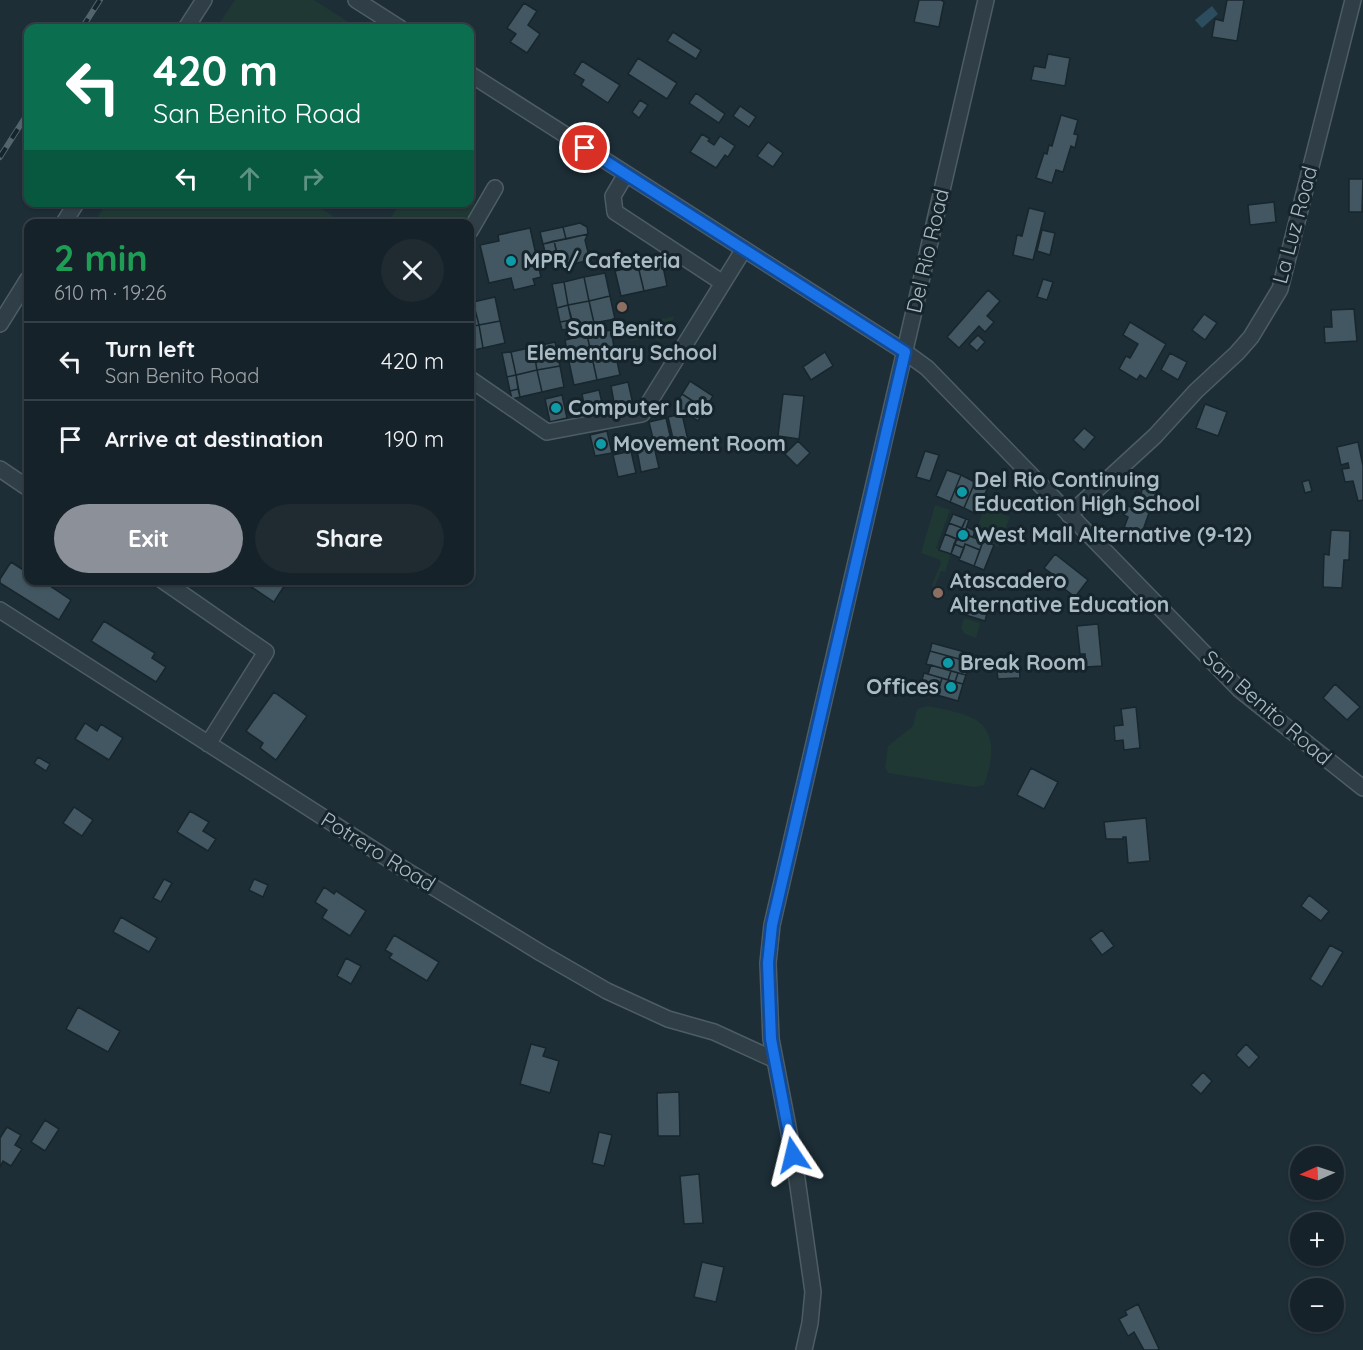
<!DOCTYPE html>
<meta charset="utf-8">
<style>
:root{--surface:#162229;--page:#1f2a31;--text:#f1f3f6;--muted:#9ea4a8;--line:#353f46;--accent:#8c9099}
body{margin:0;font-family:Quicksand,sans-serif;background:var(--page);color:var(--text);height:100vh;display:flex;flex-direction:column;font-size:22px;white-space:nowrap}
*{box-sizing:border-box;margin:0}
p{font-size:20px;color:var(--muted)}
.icon{flex:none;width:33px;height:33px;fill:none;stroke:currentColor;stroke-width:2;stroke-linecap:round;stroke-linejoin:round}
.map{position:relative;flex:1;overflow:hidden}
.panel{position:absolute;left:24px;top:219px;width:450px;height:366px;display:flex;flex-direction:column;background:var(--surface);border-radius:12px;box-shadow:0 2px 4px #0004,0 0 0 2px var(--line)}
.panel>*{flex:none}
.guide{position:absolute;left:24px;top:24px;width:450px;height:183px;border-radius:12px;box-shadow:0 2px 4px #0004,0 0 0 2px var(--line);background:#0b6e4f;color:#fff;overflow:hidden}
.needle{width:39px;rotate:267deg}
.tools{position:absolute;left:1290px;top:1146px;display:grid;gap:12px}
.tools a{display:grid;place-items:center;width:54px;height:54px;border-radius:50%;background:var(--surface);box-shadow:0 2px 4px #0004,0 0 0 2px var(--line);font-size:30px}
.pin{position:absolute;display:grid;place-items:center;width:51px;height:51px;color:#fff;margin:-26px;border:3px solid #fff;border-radius:50%;box-shadow:0 2px 6px #0007}
.me{position:absolute;width:66px;margin:-33px;rotate:350deg;stroke-linejoin:round;filter:drop-shadow(0 0 4px #0008)}
.turn{display:flex;align-items:center;gap:21px;height:126px;padding:0 30px;font-size:27px}
.turn .icon{width:78px;height:78px;stroke-width:2.5}
.turn b{display:block;font-size:42px;line-height:51px}
.lanes{display:flex;align-items:center;height:57px;padding:0 30px;background:#0003;justify-content:center;gap:30px;direction:ltr}
.lanes .off{opacity:.35}
.round{display:grid;place-items:center;flex:none;width:63px;height:63px;border-radius:32px;background:var(--page)}
.head{display:flex;align-items:center;justify-content:space-between;height:102px;padding:0 30px}
h1{font-size:36px;font-weight:800;line-height:45px;color:#1e9e55}
.cta{display:flex;gap:12px;margin-top:auto;padding:12px 30px}
.cta a{flex:1;height:69px;border-radius:36px;background:var(--accent);color:#fff;font-size:24px;font-weight:800;line-height:69px;text-align:center}
.cta a+a{background:var(--page);color:var(--text)}
ul{padding:0;list-style:none}
li{display:flex;align-items:center;gap:18px;height:78px;padding:0 30px;border-top:2px solid var(--line)}
li div{flex:1}
li b{display:block;font-size:22px}
li em{font-style:normal}
.map>svg:first-child{display:block}
</style>
<div class="map">
<svg width="1363" height="1350" viewBox="0 0 1363 1350">
<rect width="100%" height="100%" fill="#1d2e37"/>
<!-- green -->
<path fill="#1f3834" d="M235,0H314L358,28H216Z
M470,200L478,205L467,223L387,224L400,203L470,202Z
M106,203H324L320,208L344,223H94Z
M675,316L659,341L651,336L631,341L628,326Z
M935,505L950,510L936,548L951,554L945,572L941,571L935,586L933,587L932,585L941,563L940,560L921,553Z
M985,507L1010,517L998,547L973,537Z
M964,618L980,623L976,638L965,634L961,628Z
M928,706C942,709 968,713 979,722C998,737 991,766 984,785L974,787L888,773L885,767L888,746L913,726L917,709Z"/>
<!-- water -->
<path fill="#2c4d5e" d="M1212,6L1218,14L1202,28L1195,20Z"/>
<!-- building -->
<path fill="#425761" stroke="#18262d" stroke-width="1.5" d="M919,0H941L944,2L939,27L914,22Z
M1227,0H1244L1237,41L1212,37L1215,19L1223,21Z
M524,3L537,11L528,25L540,34L527,53L510,42L516,34L507,28Z
M673,32L701,50L696,59L667,41Z
M1048,54L1070,58L1065,86L1031,80L1034,66L1045,68Z
M638,58L677,83L667,99L628,74Z
M582,61L620,85L608,103L581,85L584,80L574,74Z
M696,93L725,114L719,123L689,103Z
M640,100L648,105L639,118L632,112Z
M740,106L756,117L749,127L733,116Z
M1061,115L1078,120L1074,134L1078,135L1075,148L1071,146L1063,172L1056,170L1052,183L1036,178L1044,153L1047,154L1049,145L1052,146Z
M702,134L710,139L708,141L714,145L720,136L735,146L728,157L725,155L716,168L690,152Z
M768,142L783,153L773,167L757,156Z
M1349,179H1363L1362,212H1349Z
M1274,202L1276,222L1250,225L1248,205Z
M1029,208L1045,212L1033,260L1013,255L1017,235L1022,236Z
M580,223L587,227L588,234L566,239L563,227Z
M563,227L566,239L543,244L540,232Z
M530,228L541,277L533,279L535,285L514,290L511,278L489,283L480,245L499,241L498,235Z
M1042,230L1055,233L1050,255L1037,251Z
M588,234L585,240L590,260L560,267L554,241Z
M554,241L557,253L546,256L543,244Z
M662,261L667,286L644,291L638,266Z
M638,266L644,291L621,296L615,271Z
M605,273L610,296L589,301L584,277Z
M584,277L589,301L568,305L564,282Z
M1043,279L1053,282L1047,300L1037,297Z
M564,282L568,305L557,308L552,284Z
M988,290L1000,301L987,316L994,322L985,332L979,326L959,348L947,337Z
M610,296L615,319L594,323L589,301Z
M495,297L500,321L479,325L473,302Z
M589,301L594,323L573,328L568,305Z
M473,302L479,325L470,327V303Z
M568,305L572,320L560,322L557,308Z
M1354,309L1357,341L1325,343L1324,327H1332L1331,310Z
M1204,314L1217,323L1205,340L1192,330Z
M572,320L573,328L562,330L560,322Z
M500,321L505,343L483,348L479,325Z
M1130,322L1166,344L1146,379L1140,375L1137,380L1119,369L1126,356L1130,358L1138,344L1123,335Z
M479,325L483,348L470,351V327Z
M611,330L615,352L592,357L587,335Z
M587,335L592,357L569,362L565,340Z
M978,335L985,342L977,351L969,344Z
M555,342L560,366L537,370L533,347Z
M533,347L537,370L516,375L511,352Z
M511,352L516,375L507,377L502,353Z
M615,352L620,375L597,380L592,357Z
M825,352L833,366L811,380L803,367Z
M1170,353L1187,362L1178,380L1161,370Z
M592,357L597,380L574,385L569,362Z
M560,366L564,387L542,392L537,370Z
M537,370L542,392L520,397L516,375Z
M516,375L518,389L510,391L507,377Z
M690,381L713,396L705,409L682,394Z
M628,382L633,404L615,408L611,386Z
M518,389L520,397L512,399L510,391Z
M599,390L604,411L586,415L582,394Z
M682,394L705,409L698,421L674,406Z
M783,394L804,396L799,439L778,436Z
M562,395L567,418L550,422L545,399Z
M1205,404L1227,412L1218,436L1196,428Z
M682,414L688,440L674,443L668,417Z
M666,418L671,440L654,443L649,422Z
M1084,428L1095,437L1084,450L1073,440Z
M607,431L612,453L595,456L590,435Z
M798,441L810,453L797,466L785,454Z
M1358,442L1363,466V500L1358,501L1353,481L1345,482L1342,469L1349,468L1348,463L1341,465L1337,447Z
M654,446L659,468L641,472L637,450Z
M631,451L636,473L618,477L613,455Z
M925,451L939,455L930,481L916,477Z
M947,470L961,475L950,502L936,496Z
M961,475L975,482L964,508L950,502Z
M1309,480L1312,491L1305,493L1302,482Z
M975,482L988,487L976,514L964,508Z
M1144,482L1158,487L1142,533L1124,528L1128,517L1124,515L1127,506L1131,507L1136,492L1141,494Z
M953,514L966,519L962,528L949,523Z
M966,519L969,520L964,534L983,541L980,550L965,544L964,548L954,544Z
M949,523L962,528L958,540L945,534Z
M967,527L975,531L973,537L964,534Z
M1331,530L1350,531L1349,560H1344L1342,588L1323,587L1324,554L1329,555Z
M945,534L957,539L951,554L939,550Z
M983,541L994,545L984,570L974,566Z
M954,544L964,548L960,558L951,554Z
M965,544L980,550L974,566L959,560Z
M1055,554L1088,580L1075,597L1053,580L1055,576L1044,568Z
M11,562L28,573V580H41L71,600L59,620L0,583V579Z
M241,580H288L274,602Z
M963,599L989,606L985,621L959,613Z
M104,621L155,653L152,658L166,667L156,682L91,641Z
M1098,624L1102,666L1086,667L1085,654H1080L1077,626Z
M932,643L972,654L970,662L930,651Z
M930,651L970,662L966,675L926,664Z
M1019,662L1020,678L998,679L996,664Z
M931,665L951,671L948,680L928,674Z
M951,671L958,673L955,682L948,680Z
M924,673L942,678L937,695L919,690Z
M958,673L966,675L963,684L955,682Z
M942,678L963,684L958,701L937,695Z
M1335,684L1360,707L1347,720L1323,698Z
M274,692L307,716L276,760L260,748L263,743L246,731Z
M1136,707L1140,748L1124,750L1123,740L1115,741L1114,726L1123,725L1121,709Z
M85,723L97,731L101,724L123,738L109,760L75,739Z
M38,757L50,764L46,771L34,763Z
M1031,768L1058,782L1044,809L1017,795Z
M74,807L93,820L82,836L63,823Z
M190,811L209,822L203,831L216,839L208,851L177,832Z
M1146,818L1150,861L1128,863L1126,837H1123V839H1106L1104,822Z
M164,879L172,883L161,902L153,898Z
M254,879L268,885L263,897L249,890Z
M324,887L334,894L336,891L366,911L350,936L322,918L327,910L315,902Z
M1309,895L1329,911L1321,921L1301,906Z
M121,917L157,938L149,952L113,932Z
M1102,930L1114,946L1102,955L1090,939Z
M394,935L439,962L427,981L389,958L392,954L385,950Z
M1330,945L1343,952L1322,987L1310,979Z
M346,958L361,966L351,984L337,976Z
M78,1007L120,1031L108,1052L66,1029Z
M531,1044L546,1048L543,1056L559,1061L550,1093L520,1084Z
M1246,1044L1259,1057L1249,1068L1236,1055Z
M1203,1072L1212,1081L1201,1094L1191,1085Z
M679,1092L680,1136H658L657,1093Z
M45,1120L59,1129L45,1151L31,1142Z
M7,1127L21,1135L15,1145L22,1149L11,1166L3,1161L0,1167V1138Z
M599,1132L612,1135L604,1166L592,1163Z
M699,1174L703,1223L684,1224L680,1176Z
M702,1262L724,1267L716,1302L694,1297Z
M1138,1304L1159,1349L1157,1350H1144L1134,1332L1128,1336L1119,1319L1127,1315L1125,1311Z"/>
<g fill="none" stroke-linecap="round" stroke-linejoin="round">
<defs>
<path id="minor" d="M356,0L400,28
M186,28L204,0
M470,74L905,352L927,368L1240,690L1363,788
M626,174L613,196L615,212L723,283
M63,224L77,202
M470,231L495,188
M0,324L28,279
M470,379L547,432L642,414L744,249
M0,469L28,488
M1069,515L1155,436L1196,391L1237,353L1251,337L1280,289L1353,0
M162,580L266,652L208,744
M0,610L407,871L541,953L607,991L668,1019L714,1032L773,1059
M804,1350L810,1323L813,1292L794,1158L771,1039L768,963L772,925L986,0"/>
</defs>
<!-- minor casing -->
<use href="#minor" stroke="#4e5d65" stroke-width="18"/>
<!-- minor -->
<use href="#minor" stroke="#303f47" stroke-width="15"/>
<defs>
<path id="rail" d="M82,28L100,0
M0,157L28,113"/>
</defs>
<!-- rail casing -->
<use href="#rail" stroke="#52656f" stroke-width="6"/>
<!-- rail -->
<use href="#rail" stroke="#16242b" stroke-width="4" stroke-dasharray="11" stroke-linecap="butt"/>
</g>
<g fill="none" stroke-linecap="round" stroke-linejoin="round">
<defs>
<path id="route" d="M585,148L905,352L772,925L768,963L771,1039L793,1155"/>
</defs>
<!-- route casing -->
<use href="#route" stroke="#114b97" stroke-width="15"/>
<!-- route -->
<use href="#route" stroke="#1a73e8" stroke-width="10"/>
</g>
<!-- markers -->
<g fill="#0f9aa8" stroke="#16242b" stroke-width="2">
<circle cx="511" cy="261" r="6"/>
<circle cx="556" cy="408" r="6"/>
<circle cx="601" cy="444" r="6"/>
<circle cx="962" cy="492" r="6"/>
<circle cx="963" cy="535" r="6"/>
<circle cx="948" cy="663" r="6"/>
<circle cx="951" cy="687" r="6"/>
</g>
<g fill="#8d6e63" stroke="#16242b" stroke-width="2">
<circle cx="622" cy="307" r="6"/>
<circle cx="938" cy="593" r="6"/>
</g>
<g text-anchor="middle" stroke-width="6" stroke-linejoin="round" paint-order="stroke">
<!-- street labels -->
<g font-size="21" fill="#aabbc5" stroke="#16242b">
<text transform="translate(1295 225) rotate(-75)" y="7">La Luz Road</text>
<text transform="translate(928 251) rotate(-77)" y="7">Del Rio Road</text>
<text transform="translate(1267 708) rotate(41)" y="7">San Benito Road</text>
<text transform="translate(378 852) rotate(32)" y="7">Potrero Road</text>
</g>
<!-- poi labels -->
<g font-size="21" font-weight="bold" fill="#aabbc5" stroke="#16242b" text-anchor="start">
<text x="523" y="268">MPR/ Cafeteria</text>
<text x="622" y="336" text-anchor="middle">San Benito<tspan x="622" dy="24">Elementary School</tspan></text>
<text x="568" y="415">Computer Lab</text>
<text x="613" y="451">Movement Room</text>
<text x="974" y="487">Del Rio Continuing<tspan x="974" dy="24">Education High School</tspan></text>
<text x="975" y="542">West Mall Alternative (9-12)</text>
<text x="950" y="588">Atascadero<tspan x="950" dy="24">Alternative Education</tspan></text>
<text x="960" y="670">Break Room</text>
<text x="939" y="694" text-anchor="end">Offices</text>
</g>
</g>
</svg>
<div class="tools">
<a><svg class="needle" viewBox="-14 -14 28 28"><path d="M0-13l5 13h-10z" fill="#e53935"/><path d="M0 13l5-13h-10z" fill="#9ea4a8"/></svg></a>
<a>+</a>
<a>−</a>
</div>
<div class="pin" style="left:585px;top:148px;background:#d93025"><svg class="icon" aria-label="arrive" viewBox="0 0 24 24"><path d="M6 21V4h12l-3 4 3 4H6"/></svg></div>
<svg class="me" style="left:793px;top:1155px" viewBox="-20 -20 40 40"><path d="M0-17L14 15 0 8-14 15z" fill="#1a73e8" stroke="#fff" stroke-width="4"/></svg>
<div class="guide">
<div class="turn"><svg class="icon" aria-label="left" viewBox="0 0 24 24"><path d="M17 20v-9H6M10 6l-5 5 5 5"/></svg><div><b>420 m</b>San Benito Road</div></div>
<div class="lanes"><svg class="icon" aria-label="left" viewBox="0 0 24 24"><path d="M17 20v-9H6M10 6l-5 5 5 5"/></svg><svg class="icon off" aria-label="ahead" viewBox="0 0 24 24"><path d="M12 20V5M6 11l6-6 6 6"/></svg><svg class="icon off" aria-label="right" viewBox="0 0 24 24"><path d="M7 20v-9h11M14 6l5 5-5 5"/></svg></div>
</div>
<section class="panel">
<div class="head"><div><h1>2 min</h1><p>610 m · 19:26</p></div><a class="round"><svg class="icon" aria-label="close" viewBox="0 0 24 24"><path d="M6 6l12 12M18 6L6 18"/></svg></a></div>
<ul>
<li><svg class="icon" aria-label="left" viewBox="0 0 24 24"><path d="M17 20v-9H6M10 6l-5 5 5 5"/></svg><div><b>Turn left</b><p>San Benito Road</p></div><em>420 m</em></li>
<li><svg class="icon" aria-label="arrive" viewBox="0 0 24 24"><path d="M6 21V4h12l-3 4 3 4H6"/></svg><div><b>Arrive at destination</b></div><em>190 m</em></li>
</ul>
<div class="cta"><a>Exit</a><a>Share</a></div>
</section>
</div>
